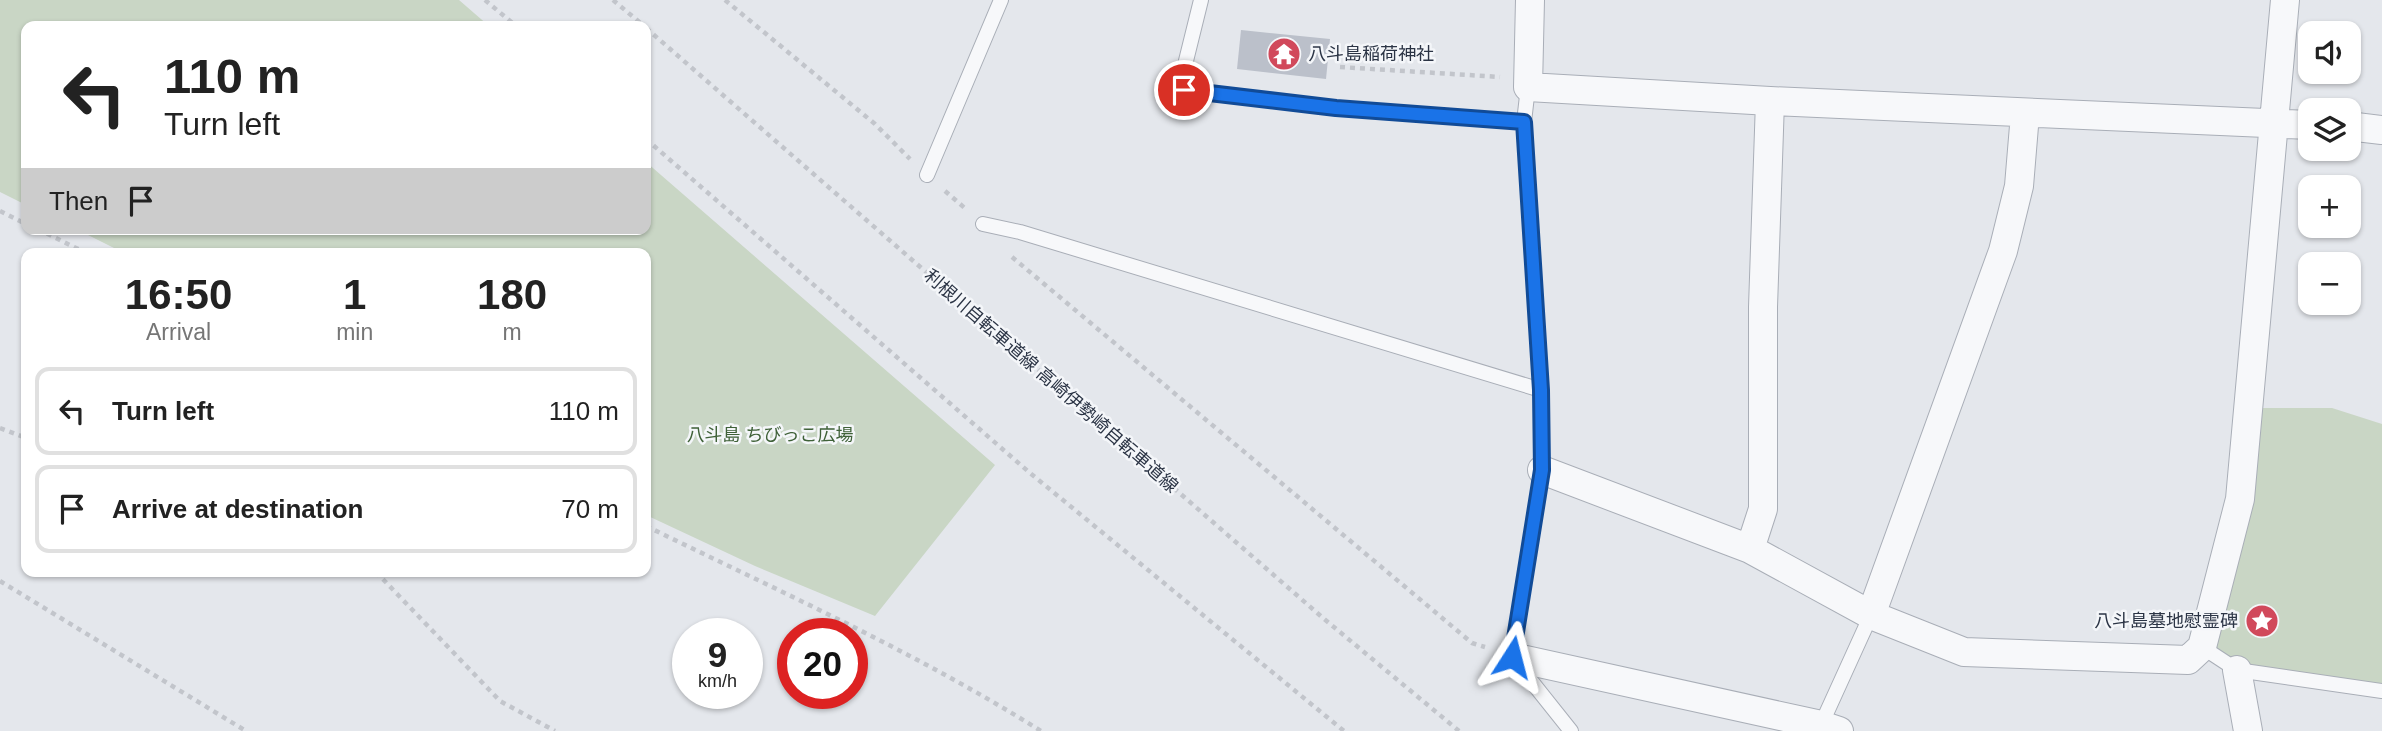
<!DOCTYPE html>
<meta charset="utf-8">
<style>
:root{--surface:#fff;--page:#f2f2f2;--text:#222;--muted:#767676;--line:#e0e0e0}
body{margin:0;font-family:Helvetica,"Noto Sans JP",sans-serif;background:var(--page);color:var(--text);height:100vh;display:flex;flex-direction:column;font-size:26px;white-space:nowrap}
*{box-sizing:border-box;margin:0}
p{font-size:23px;color:var(--muted)}
.icon{flex:none;width:38px;height:38px;fill:none;stroke:currentColor;stroke-width:2;stroke-linecap:round;stroke-linejoin:round}
.map{position:relative;flex:1;overflow:hidden}
.sheet{position:absolute;left:21px;top:248px;width:630px;height:329px;display:flex;flex-direction:column;background:var(--surface);border-radius:14px;box-shadow:0 2px 5px #0004}
.sheet>*{flex:none}
.banner{position:absolute;left:21px;top:21px;width:630px;height:214px;border-radius:14px;box-shadow:0 2px 5px #0004;background:#fff;color:var(--text);overflow:hidden}
.fabs{position:absolute;left:2298px;top:21px;display:grid;gap:14px}
.fabs a{display:grid;place-items:center;width:63px;height:63px;border-radius:14px;background:var(--surface);box-shadow:0 2px 5px #0004;font-size:35px}
.speed{position:absolute;left:672px;top:618px;display:flex;gap:14px;font-size:35px;font-weight:700;text-align:center}
.speed>*{display:grid;place-content:center;width:91px;height:91px;border-radius:50%;background:var(--surface);box-shadow:0 2px 5px #0004;line-height:1}
.speed small{font-size:18px;font-weight:400}
.speed .limit{border:10px solid #d22;background:#fff;color:#111}
.pin{position:absolute;display:grid;place-items:center;width:60px;height:60px;color:#fff;margin:-30px;border:4px solid #fff;border-radius:50%;box-shadow:0 2px 7px #0007}
.me{position:absolute;width:77px;margin:-38px;rotate:9deg;stroke-linejoin:round;filter:drop-shadow(0 0 5px #0008)}
.turn{display:flex;align-items:center;gap:24px;height:147px;padding:0 28px;font-size:32px}
.turn .icon{width:91px;height:91px;stroke-width:2.5}
.turn b{display:block;font-size:49px;line-height:60px}
.then{display:flex;align-items:center;height:66px;padding:0 28px;background:#0003;gap:14px;font-size:26px}
.eta{display:flex;justify-content:space-evenly;align-items:center;height:119px;text-align:center}
.eta b{font-size:42px;font-weight:800;line-height:49px}
ul{padding:0;list-style:none}
li{display:flex;align-items:center;gap:21px;height:88px;margin:0 14px 10px;padding:0 14px;border:4px solid var(--line);border-radius:14px}
li div{flex:1}
li b{display:block;font-size:26px}
li em{font-style:normal}
.map>svg:first-child{display:block}
</style>
<div class="map">
<svg width="2382" height="731" viewBox="0 0 2382 731">
<rect width="100%" height="100%" fill="#e4e7ec"/>
<!-- green -->
<path fill="#c9d6c5" d="M0,0H459L489,26H26V205L0,192Z
M646,162L995,465L875,616L755,566L646,515V254H126L76,229H646Z
M2261,408H2332L2382,424V684L2240,663L2210,646Z"/>
<!-- building -->
<path fill="#bbc0ca" d="M1241,30L1330,39L1326,79L1237,69Z"/>
<g fill="none" stroke-linecap="round" stroke-linejoin="round">
<defs>
<path id="lane" d="M1201,0L1181,81L1184,90L1336,108L1524,122
M1528,87L1524,122L1541,390L1542,470L1512,657L1571,731
M927,175L1001,0
M983,224L1020,232L1541,390
M2202,647L2237,670L2382,691
M1821,725L1871,615"/>
<path id="street" d="M1530,0L1528,87L1770,101L2310,125
M2348,126L2382,130
M1542,470L1750,549L1871,615L1964,652L2188,660L2202,647L2240,499L2285,0
M1750,549L1763,509V307L1770,101
M1871,615L2003,251L2019,186L2025,114
M1512,657L1821,725L1839,731
M2237,670L2248,731"/>
</defs>
<!-- lane casing -->
<use href="#lane" stroke="#a9aeb7" stroke-width="16"/>
<!-- street casing -->
<use href="#street" stroke="#a9aeb7" stroke-width="30"/>
<!-- path -->
<path stroke="#c2c5cb" stroke-width="4.5" stroke-dasharray="5 5" stroke-linecap="butt" d="M485,0L516,26
M613,0L644,26
M725,0L875,124L910,159
M646,28L1323,618L1459,731
M1340,67L1500,77
M646,139L1030,473L1344,731
M945,191L967,210
M0,211L26,224
M38,229L88,254
M1012,257L1472,643L1485,647
M0,428L26,438
M646,526C779,591 915,652 1041,731
M376,572L500,701L555,731
M0,581L246,731"/>
<!-- lane -->
<use href="#lane" stroke="#f7f8fa" stroke-width="14"/>
<!-- street -->
<use href="#street" stroke="#f7f8fa" stroke-width="28"/>
</g>
<g fill="none" stroke-linecap="round" stroke-linejoin="round">
<defs>
<path id="route" d="M1184,90L1336,108L1524,122L1541,390L1542,470L1512,657"/>
</defs>
<!-- route casing -->
<use href="#route" stroke="#114b97" stroke-width="18"/>
<!-- route -->
<use href="#route" stroke="#1a73e8" stroke-width="12"/>
</g>
<!-- icons -->
<defs>
<symbol id="temple-disc" viewBox="-11 -11 22 22"><circle r="9.5" fill="#d1495b" stroke="#f4f6f9"/><path d="M0-6L5-2H3V0L6.5 2.5H4V6H1.5V3h-3V6H-4V2.5H-6.5L-3 0V-2H-5Z" fill="#fff"/></symbol>
<symbol id="sight-disc" viewBox="-11 -11 22 22"><circle r="9.5" fill="#d1495b" stroke="#f4f6f9"/><path d="M0-6L1.8-2.2L6-1.7L2.9 1.2L3.7 5.4L0 3.3L-3.7 5.4L-2.9 1.2L-6-1.7L-1.8-2.2Z" fill="#fff"/></symbol>
</defs>
<g fill-rule="evenodd">
<use href="#temple-disc" x="1265" y="35" width="38" height="38"/>
<use href="#sight-disc" x="2243" y="602" width="38" height="38"/>
</g>
<g text-anchor="middle" stroke-width="5" stroke-linejoin="round" paint-order="stroke">
<!-- poi labels -->
<g font-size="18" fill="#2b3445" stroke="#f4f6f9" text-anchor="start">
<text x="1308" y="60">八斗島稲荷神社</text>
<text x="2238" y="627" text-anchor="end">八斗島墓地慰霊碑</text>
</g>
<!-- street labels -->
<g font-size="18" fill="#2b3445" stroke="#f4f6f9">
<text transform="translate(1051 381) rotate(41)" y="6">利根川自転車道線 高崎伊勢崎自転車道線</text>
</g>
<!-- park labels -->
<g font-size="18" fill="#3f6138" stroke="#f4f6f9">
<text x="770" y="441">八斗島 ちびっこ広場</text>
</g>
</g>
</svg>
<div class="fabs">
<a><svg class="icon" aria-label="sound" viewBox="0 0 24 24"><path d="M4 9h4l5-4v14l-5-4H4zM17 9q2 3 0 6"/></svg></a>
<a><svg class="icon" aria-label="layers" viewBox="0 0 24 24"><path d="M12 4l9 5-9 5-9-5zM3 14l9 5 9-5"/></svg></a>
<a>+</a>
<a>−</a>
</div>
<div class="speed"><div>9<small>km/h</small></div><div class="limit">20</div></div>
<div class="pin" style="left:1184px;top:90px;background:#d93025"><svg class="icon" aria-label="arrive" viewBox="0 0 24 24"><path d="M6 21V4h12l-3 4 3 4H6"/></svg></div>
<svg class="me" style="left:1512px;top:657px" viewBox="-20 -20 40 40"><path d="M0-17L14 15 0 8-14 15z" fill="#1a73e8" stroke="#fff" stroke-width="4"/></svg>
<div class="banner">
<div class="turn"><svg class="icon" aria-label="left" viewBox="0 0 24 24"><path d="M17 20v-9H6M10 6l-5 5 5 5"/></svg><div><b>110 m</b>Turn left</div></div>
<div class="then">Then<svg class="icon" aria-label="arrive" viewBox="0 0 24 24"><path d="M6 21V4h12l-3 4 3 4H6"/></svg></div>
</div>
<section class="sheet">
<div class="eta">
<div><b>16:50</b><p>Arrival</p></div>
<div><b>1</b><p>min</p></div>
<div><b>180</b><p>m</p></div>
</div>
<ul>
<li><svg class="icon" aria-label="left" viewBox="0 0 24 24"><path d="M17 20v-9H6M10 6l-5 5 5 5"/></svg><div><b>Turn left</b></div><em>110 m</em></li>
<li><svg class="icon" aria-label="arrive" viewBox="0 0 24 24"><path d="M6 21V4h12l-3 4 3 4H6"/></svg><div><b>Arrive at destination</b></div><em>70 m</em></li>
</ul>
</section>
</div>
